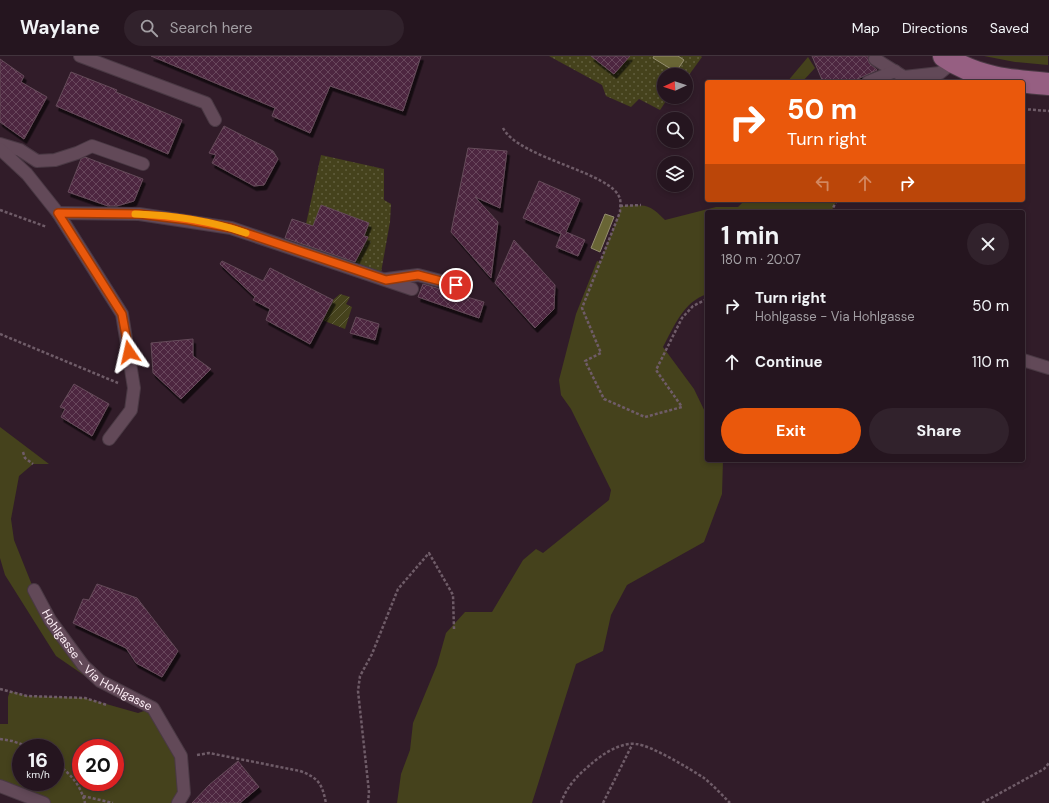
<!DOCTYPE html>
<meta charset="utf-8">
<style>
:root{--surface:#25151f;--page:#31222c;--text:#f1f3f6;--muted:#a39fa4;--line:#42343d;--accent:#ea580c}
body{margin:0;font-family:"DM Sans",sans-serif;background:var(--page);color:var(--text);height:100vh;display:flex;flex-direction:column;font-size:15px;white-space:nowrap}
*{box-sizing:border-box;margin:0}
p{font-size:13px;color:var(--muted)}
.icon{flex:none;width:22px;height:22px;fill:none;stroke:currentColor;stroke-width:2;stroke-linecap:round;stroke-linejoin:round}
.map{position:relative;flex:1;overflow:hidden}
.panel{position:absolute;left:705px;top:154px;width:320px;height:252px;display:flex;flex-direction:column;background:var(--surface);border-radius:4px;box-shadow:0 2px 6px #0003,0 0 0 1px var(--line)}
.panel>*{flex:none}
.banner{position:absolute;left:705px;top:24px;width:320px;height:122px;border-radius:4px;box-shadow:0 2px 6px #0003,0 0 0 1px var(--line);background:#ea580c;color:#fff;overflow:hidden}
.needle{width:26px;rotate:267deg}
.controls{position:absolute;left:657px;top:12px;display:grid;gap:8px}
.controls a{display:grid;place-items:center;width:36px;height:36px;border-radius:50%;background:var(--surface);box-shadow:0 2px 6px #0003,0 0 0 1px var(--line);font-size:20px}
.speed{position:absolute;left:12px;top:683px;display:flex;gap:8px;font-size:20px;font-weight:700;text-align:center}
.speed>*{display:grid;place-content:center;width:52px;height:52px;border-radius:50%;background:var(--surface);box-shadow:0 2px 6px #0003,0 0 0 1px var(--line);line-height:1}
.speed small{font-size:10px;font-weight:400}
.speed .limit{border:6px solid #d22;background:#fff;color:#111}
.pin{position:absolute;display:grid;place-items:center;width:34px;height:34px;color:#fff;margin:-17px;border:2px solid #fff;border-radius:50%;box-shadow:0 1px 4px #0007}
.me{position:absolute;width:44px;margin:-22px;rotate:349deg;stroke-linejoin:round;filter:drop-shadow(0 0 3px #0008)}
.turn{display:flex;align-items:center;gap:14px;height:84px;padding:0 16px;font-size:18px}
.turn .icon{width:52px;height:52px;stroke-width:2.5}
.turn b{display:block;font-size:28px;line-height:34px}
.lanes{display:flex;align-items:center;height:38px;padding:0 16px;background:#0003;justify-content:center;gap:20px;direction:ltr}
.lanes .off{opacity:.35}
.round{display:grid;place-items:center;flex:none;width:42px;height:42px;border-radius:21px;background:var(--page)}
.overview{display:flex;align-items:center;justify-content:space-between;height:68px;padding:0 16px}
h1{font-size:24px;font-weight:700;line-height:30px}
.primary-button{display:flex;gap:8px;margin-top:auto;padding:8px 16px}
.primary-button a{flex:1;height:46px;border-radius:24px;background:var(--accent);color:#fff;font-size:16px;font-weight:700;line-height:46px;text-align:center}
.primary-button a+a{background:var(--page);color:var(--text)}
ul{padding:0;list-style:none}
li{display:flex;align-items:center;gap:12px;height:56px;padding:0 16px}
li div{flex:1}
li b{display:block;font-size:15px}
li em{font-style:normal}
header{display:flex;align-items:center;gap:24px;box-sizing:border-box;height:56px;padding:0 20px;background:var(--surface);border-bottom:1px solid var(--line)}
header strong{font-size:19px}
nav{display:flex;gap:22px;margin-inline-start:auto;font-size:14px}
.search{width:280px;height:36px;background:var(--page);display:flex;align-items:center;gap:10px;box-sizing:border-box;padding:0 14px;border-radius:22px;color:var(--muted);font-size:15px}
.map>svg:first-child{display:block}
</style>
<header>
<strong>Waylane</strong>
<div class="search"><svg class="icon" aria-label="search" viewBox="0 0 24 24"><circle cx="10" cy="10" r="6"/><path d="M15 15l6 6"/></svg>Search here</div>
<nav><a>Map</a><a>Directions</a><a>Saved</a></nav>
</header>
<div class="map">
<svg width="1049" height="747" viewBox="0 0 1049 747">
<defs>
<pattern id="park-dots" width="8" height="8" patternUnits="userSpaceOnUse"><rect width="8" height="8" fill="#45421c"/><path d="M2 2h.1M6 6h.1" fill="none" stroke="#615e3e" stroke-width="1.8" stroke-linecap="round"/></pattern>
<pattern id="garden-furrows" width="10" height="10" patternUnits="userSpaceOnUse"><rect width="10" height="10" fill="#45421c"/><path d="M-1 1l2-2M0 10L10 0M9 11l2-2" fill="none" stroke="#615e3e"/></pattern>
<pattern id="building-cross-hatch" width="8" height="8" patternUnits="userSpaceOnUse"><rect width="8" height="8" fill="#4d263f"/><path d="M0 0l8 8M0 8l8-8" fill="none" stroke="#68465b"/></pattern>
<filter id="shadow"><feDropShadow dx="2.5" dy="4.5" stdDeviation="0" flood-color="#0009"/></filter>
</defs>
<rect width="100%" height="100%" fill="#311c29"/>
<!-- grass -->
<path fill="#45421c" fill-rule="evenodd" d="M984,0H1048V9L1015,6Z
M808,1L815,12L802,26H787Z
M745,144H837L831,156H707V238C683,246 674,271 663,291L694,333L707,360V404H723L722,438L704,486L627,529L611,559L603,595L576,608L532,747H397L401,718L410,694L413,667L437,609L446,577L465,556H492L523,504L536,493L543,497L609,444L611,434L571,353L561,339L559,324L576,258L597,205L600,206L620,156V150C644,149 648,146 665,164L716,151H738Z
M0,371L49,408H33L19,420L11,463L14,484L34,534L100,625L85,620L56,600L5,519L0,502Z
M10,635L27,640L85,642L138,657L153,652L181,700L178,747H49L0,725V668H8V641ZM21,692H55V726H21ZM81,692H115V726H81Z"/>
<!-- park -->
<path fill="url(#park-dots)" d="M549,0H701L702,1L686,23V19H664V41H673L670,45H666L660,54L639,43L631,51L606,40L602,29Z
M321,99L384,113V144L391,148L390,166L380,222L297,194L306,168Z"/>
<!-- garden -->
<path fill="url(#garden-furrows)" d="M340,238L350,241L346,248L352,251L345,273L322,264L333,244Z"/>
<!-- water -->
<path fill="#696535" stroke="#958e6f" d="M654,0H678L684,4L676,16L653,2Z
M605,158L614,161L600,196L591,192Z"/>
<!-- building -->
<path fill="url(#building-cross-hatch)" stroke="#654b5a" filter="url(#shadow)" d="M151,0H421L403,55L330,30L310,77L272,60L275,52Z
M591,0H630L614,18Z
M812,0H868L869,7L877,14L851,26H823Z
M0,3L24,20L21,26L47,41L24,83L0,66Z
M71,16L117,34L116,36L182,64L168,98L56,50Z
M224,70L273,95L278,103L264,129L254,130L212,107L216,99L209,97Z
M468,92L507,95L500,152L475,141L498,166L491,222L451,176Z
M85,101L143,123L134,145L117,150H108L68,136L81,103Z
M539,125L580,143L566,176L585,184L578,200L556,191L561,178L523,162Z
M321,149L369,167L364,180L368,181L355,206L285,182L292,163L313,170Z
M514,184L555,229L554,253L535,272L495,227Z
M222,205L263,225L270,212L333,244L310,288L266,264L270,253L253,244L255,241L220,208Z
M423,228L484,246L479,262L418,241Z
M356,261L379,268L375,284L350,277Z
M193,283V300L211,313L181,343L153,317L151,287Z
M74,328L109,348L92,380L61,361L65,353L60,351Z
M97,528L137,542L178,595L162,621L136,607L126,592L73,567L83,543L89,544Z
M238,705L259,731L240,747H192L209,729Z"/>
<g fill="none" stroke-linecap="round" stroke-linejoin="round">
<defs>
<g id="lane">
<path d="M80,0L206,47L215,64"/>
<path d="M875,3L904,21L940,17L953,6"/>
<path d="M868,26L895,15"/>
<path d="M0,88L20,94L37,105L55,104L77,97L92,90L143,108"/>
<path d="M0,93L27,118L58,157L122,258L134,332L131,354L109,383"/>
<path d="M58,157L139,158L231,172L412,233"/>
<path d="M387,223L418,219L456,229"/>
<path d="M1023,304L1049,312"/>
<path id="s1" d="M34,534L50,564L83,609L100,625L153,652L181,700L184,737L178,747"/>
<path d="M0,730L44,747"/>
</g>
<path id="primary" d="M944,0C975,22 1012,25 1049,28"/>
</defs>
<!-- lane casing -->
<use href="#lane" stroke="#4a3944" stroke-width="14"/>
<!-- primary casing -->
<use href="#primary" stroke="#4a3944" stroke-width="24"/>
<!-- path -->
<path stroke="#6f5c68" stroke-width="2.5" stroke-dasharray="3 2" stroke-linecap="butt" d="M1023,53L1049,55
M503,72C519,103 613,116 620,143C621,147 620,152 620,156L582,252L601,297L585,305L604,343L645,361L682,351L656,314L682,262L693,250L707,243
M620,150L641,149
M0,154L47,171
M831,156L837,144
M0,278L118,327
M23,396L25,402L33,408
M0,633L27,640L85,642L107,649
M0,683L12,685L33,692
M197,699L209,697L300,715C319,722 322,728 326,747
M55,706C70,718 80,727 85,747
M83,740L113,747
M368,747L369,736L358,635L360,620L372,598L398,533L429,497L453,539L454,573
M561,747C567,730 577,720 590,709C601,699 620,686 636,688C651,689 690,713 704,722C713,729 722,739 730,747
M603,747L632,689
M982,747L1044,713L1049,707"/>
<!-- lane -->
<use href="#lane" stroke="#624958" stroke-width="12"/>
<!-- primary -->
<use href="#primary" stroke="#965f82" stroke-width="22"/>
</g>
<g fill="none" stroke-linecap="round" stroke-linejoin="round">
<defs>
<path id="route" d="M129,296L122,258L58,157L139,158L188,164L231,172L386,224L418,219L456,229"/>
</defs>
<!-- route casing -->
<use href="#route" stroke="#983908" stroke-width="10"/>
<!-- route -->
<use href="#route" stroke="#ea580c" stroke-width="7"/>
<!-- slow -->
<path stroke="#f59e0b" stroke-width="7" d="M135,158C171,159 211,165 246,177"/>
</g>
<g text-anchor="middle" stroke-width="4" stroke-linejoin="round" paint-order="stroke">
<!-- street labels -->
<g font-size="12" fill="#fdeef6" stroke="#130a0f">
<text dy="4" stroke="none"><textPath href="#s1" startOffset="97">Hohlgasse - Via Hohlgasse</textPath></text>
</g>
</g>
</svg>
<div class="controls">
<a><svg class="needle" viewBox="-14 -14 28 28"><path d="M0-13l5 13h-10z" fill="#e53935"/><path d="M0 13l5-13h-10z" fill="#a39fa4"/></svg></a>
<a><svg class="icon" aria-label="search" viewBox="0 0 24 24"><circle cx="10" cy="10" r="6"/><path d="M15 15l6 6"/></svg></a>
<a><svg class="icon" aria-label="layers" viewBox="0 0 24 24"><path d="M12 4l9 5-9 5-9-5zM3 14l9 5 9-5"/></svg></a>
</div>
<div class="speed"><div>16<small>km/h</small></div><div class="limit">20</div></div>
<div class="pin" style="left:456px;top:229px;background:#d93025"><svg class="icon" aria-label="arrive" viewBox="0 0 24 24"><path d="M6 21V4h12l-3 4 3 4H6"/></svg></div>
<svg class="me" style="left:129px;top:296px" viewBox="-20 -20 40 40"><path d="M0-17L14 15 0 8-14 15z" fill="#ea580c" stroke="#fff" stroke-width="4"/></svg>
<div class="banner">
<div class="turn"><svg class="icon" aria-label="right" viewBox="0 0 24 24"><path d="M7 20v-9h11M14 6l5 5-5 5"/></svg><div><b>50 m</b>Turn right</div></div>
<div class="lanes"><svg class="icon off" aria-label="left" viewBox="0 0 24 24"><path d="M17 20v-9H6M10 6l-5 5 5 5"/></svg><svg class="icon off" aria-label="ahead" viewBox="0 0 24 24"><path d="M12 20V5M6 11l6-6 6 6"/></svg><svg class="icon" aria-label="right" viewBox="0 0 24 24"><path d="M7 20v-9h11M14 6l5 5-5 5"/></svg></div>
</div>
<section class="panel">
<div class="overview"><div><h1>1 min</h1><p>180 m · 20:07</p></div><a class="round"><svg class="icon" aria-label="close" viewBox="0 0 24 24"><path d="M6 6l12 12M18 6L6 18"/></svg></a></div>
<ul>
<li><svg class="icon" aria-label="right" viewBox="0 0 24 24"><path d="M7 20v-9h11M14 6l5 5-5 5"/></svg><div><b>Turn right</b><p>Hohlgasse - Via Hohlgasse</p></div><em>50 m</em></li>
<li><svg class="icon" aria-label="ahead" viewBox="0 0 24 24"><path d="M12 20V5M6 11l6-6 6 6"/></svg><div><b>Continue</b></div><em>110 m</em></li>
</ul>
<div class="primary-button"><a>Exit</a><a>Share</a></div>
</section>
</div>
